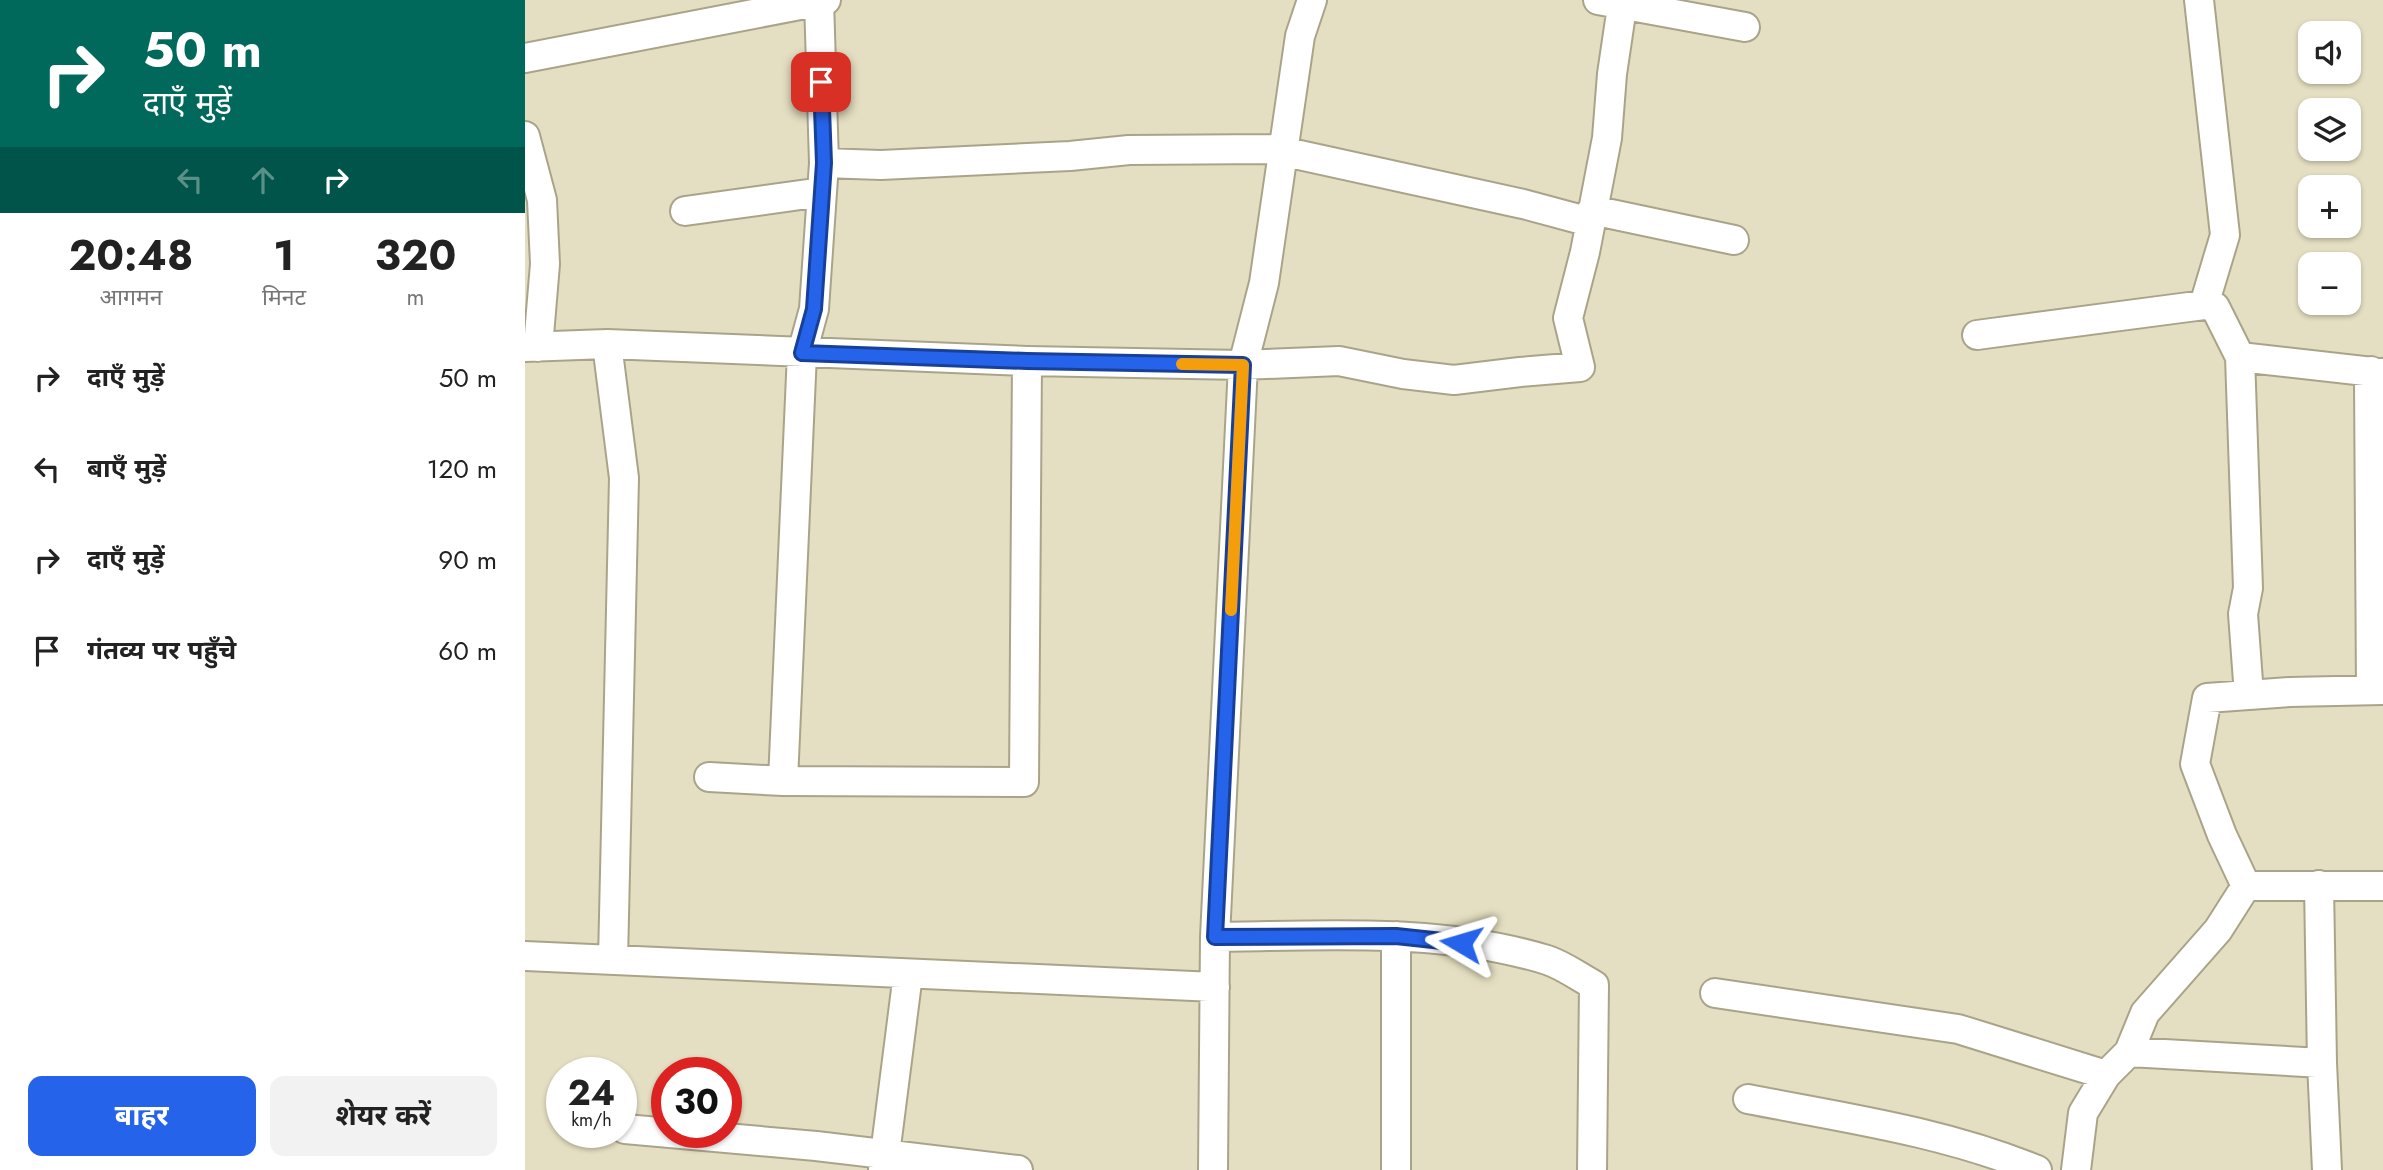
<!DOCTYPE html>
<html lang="hi">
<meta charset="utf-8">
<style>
:root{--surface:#fff;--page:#f2f2f2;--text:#222;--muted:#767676;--accent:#2563eb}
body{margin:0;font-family:Jost,"Noto Sans Devanagari",sans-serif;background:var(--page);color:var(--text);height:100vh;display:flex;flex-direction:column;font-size:26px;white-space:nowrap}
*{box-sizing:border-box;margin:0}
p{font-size:23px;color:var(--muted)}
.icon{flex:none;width:38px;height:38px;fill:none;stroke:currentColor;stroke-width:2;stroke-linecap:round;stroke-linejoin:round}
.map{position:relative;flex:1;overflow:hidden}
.side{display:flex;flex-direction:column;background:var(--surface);width:525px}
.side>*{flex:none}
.guide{background:#00695c;color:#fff;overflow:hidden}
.buttons{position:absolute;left:1773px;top:21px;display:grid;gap:14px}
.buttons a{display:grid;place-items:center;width:63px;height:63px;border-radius:14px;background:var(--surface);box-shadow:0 2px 5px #0004;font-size:35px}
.speed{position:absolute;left:21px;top:1057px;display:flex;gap:14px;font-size:35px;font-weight:700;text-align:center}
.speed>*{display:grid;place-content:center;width:91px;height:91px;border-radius:50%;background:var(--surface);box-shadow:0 2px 5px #0004;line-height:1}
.speed small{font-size:18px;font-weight:400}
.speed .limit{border:10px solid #d22;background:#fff;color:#111}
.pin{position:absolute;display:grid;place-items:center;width:60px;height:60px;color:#fff;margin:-30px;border-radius:14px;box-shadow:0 4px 10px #0006}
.me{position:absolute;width:77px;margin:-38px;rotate:277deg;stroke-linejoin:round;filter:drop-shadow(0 0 5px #0008)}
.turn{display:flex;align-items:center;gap:24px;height:147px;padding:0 28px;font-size:32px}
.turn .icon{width:91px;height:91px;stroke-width:2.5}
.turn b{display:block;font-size:49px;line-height:60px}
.lanes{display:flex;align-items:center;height:66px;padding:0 28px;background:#0003;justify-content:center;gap:35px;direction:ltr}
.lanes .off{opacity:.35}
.eta{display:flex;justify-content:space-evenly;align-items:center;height:119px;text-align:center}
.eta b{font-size:42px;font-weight:700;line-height:49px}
.action{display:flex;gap:14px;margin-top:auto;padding:14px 28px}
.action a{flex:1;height:80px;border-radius:14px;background:var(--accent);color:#fff;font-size:28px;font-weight:700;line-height:80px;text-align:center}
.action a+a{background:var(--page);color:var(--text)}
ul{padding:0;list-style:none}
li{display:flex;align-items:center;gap:21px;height:91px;padding:0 28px}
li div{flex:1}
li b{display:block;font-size:26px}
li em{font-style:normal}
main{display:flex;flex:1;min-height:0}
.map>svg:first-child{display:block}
</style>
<main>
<section class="side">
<div class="guide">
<div class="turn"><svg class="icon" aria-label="right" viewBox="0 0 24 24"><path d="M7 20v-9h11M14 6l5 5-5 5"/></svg><div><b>50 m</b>दाएँ मुड़ें</div></div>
<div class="lanes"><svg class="icon off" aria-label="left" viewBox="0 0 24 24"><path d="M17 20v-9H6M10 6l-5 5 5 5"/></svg><svg class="icon off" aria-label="ahead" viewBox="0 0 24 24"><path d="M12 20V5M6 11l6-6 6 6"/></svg><svg class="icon" aria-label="right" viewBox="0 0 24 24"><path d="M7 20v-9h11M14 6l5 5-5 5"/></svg></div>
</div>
<div class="eta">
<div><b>20:48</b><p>आगमन</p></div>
<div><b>1</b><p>मिनट</p></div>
<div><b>320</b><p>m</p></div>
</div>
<ul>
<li><svg class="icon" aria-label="right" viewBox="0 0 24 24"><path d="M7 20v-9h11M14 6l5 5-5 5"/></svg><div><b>दाएँ मुड़ें</b></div><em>50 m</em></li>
<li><svg class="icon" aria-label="left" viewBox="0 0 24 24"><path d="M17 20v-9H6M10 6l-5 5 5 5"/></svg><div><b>बाएँ मुड़ें</b></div><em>120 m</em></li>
<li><svg class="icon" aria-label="right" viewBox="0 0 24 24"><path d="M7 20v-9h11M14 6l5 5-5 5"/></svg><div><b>दाएँ मुड़ें</b></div><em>90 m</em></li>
<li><svg class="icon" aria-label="arrive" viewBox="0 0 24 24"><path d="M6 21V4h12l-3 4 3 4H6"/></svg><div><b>गंतव्य पर पहुँचे</b></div><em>60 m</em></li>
</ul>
<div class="action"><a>बाहर</a><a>शेयर करें</a></div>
</section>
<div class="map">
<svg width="1858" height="1170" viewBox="0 0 1858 1170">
<rect width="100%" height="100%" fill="#e4dfc2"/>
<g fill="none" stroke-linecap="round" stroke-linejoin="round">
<defs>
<path id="minor" d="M1073,0L1220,27
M1674,0L1700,235L1679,305
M0,58L301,0
M0,136L17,200L20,264L13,347
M299,163L356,165L545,156L604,150L747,149L998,204L1065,222
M1067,210L1209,240
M160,211L297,192
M1452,335L1679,305L1690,307L1715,357L1723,588L1718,614L1724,695
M82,344L99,478L88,960
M0,347L82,344L502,361L718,365L814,361L878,374L929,380L995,372L1055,367L1043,318L1060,252L1082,138L1087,74L1098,0
M1715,357L1858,373
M1846,371L1844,380L1846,690
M184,777L258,781L499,782L502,361
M258,781L277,353L289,309L299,163L294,0
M1794,885L1797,1063L1802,1170
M1721,886H1858
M690,937C800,936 915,927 1022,960C1038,965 1054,977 1069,985L1067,1170
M0,956L690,987
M1190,993L1433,1029L1581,1075
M1604,1052L1797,1063
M1223,1099C1321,1118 1420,1132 1512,1170
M100,1129L291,1146L493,1170
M358,1170L383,974
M688,1170L690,937L718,365L739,283L775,36L787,0
M871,1170V936
M1551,1170L1558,1113L1581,1075L1604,1052L1620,1013L1693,930L1721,886L1697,835L1670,764L1682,698L1765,692L1858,690"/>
</defs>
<!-- minor casing -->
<use href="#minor" stroke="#a9a489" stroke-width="32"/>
<!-- minor -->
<use href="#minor" stroke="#fff" stroke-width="28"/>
</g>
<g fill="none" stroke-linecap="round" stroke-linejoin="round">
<defs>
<path id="route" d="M296,82L299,163L289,309L277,353L502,361L718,365L690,937L871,936L936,943"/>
</defs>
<!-- route casing -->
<use href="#route" stroke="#184099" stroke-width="18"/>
<!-- route -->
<use href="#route" stroke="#2563eb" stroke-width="12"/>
<!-- slow -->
<path stroke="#f59e0b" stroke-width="12" d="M657,364L718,365L706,610"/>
</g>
</svg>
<div class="buttons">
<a><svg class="icon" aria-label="sound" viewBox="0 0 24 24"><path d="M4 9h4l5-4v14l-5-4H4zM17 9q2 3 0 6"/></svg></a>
<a><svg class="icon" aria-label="layers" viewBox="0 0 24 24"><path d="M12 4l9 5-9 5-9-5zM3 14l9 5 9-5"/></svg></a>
<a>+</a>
<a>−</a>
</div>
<div class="speed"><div>24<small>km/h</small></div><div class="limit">30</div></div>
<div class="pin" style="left:296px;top:82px;background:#d93025"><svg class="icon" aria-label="arrive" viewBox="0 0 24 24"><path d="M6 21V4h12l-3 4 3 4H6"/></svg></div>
<svg class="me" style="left:936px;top:943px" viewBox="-20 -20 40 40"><path d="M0-17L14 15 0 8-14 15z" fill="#2563eb" stroke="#fff" stroke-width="4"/></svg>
</div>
</main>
